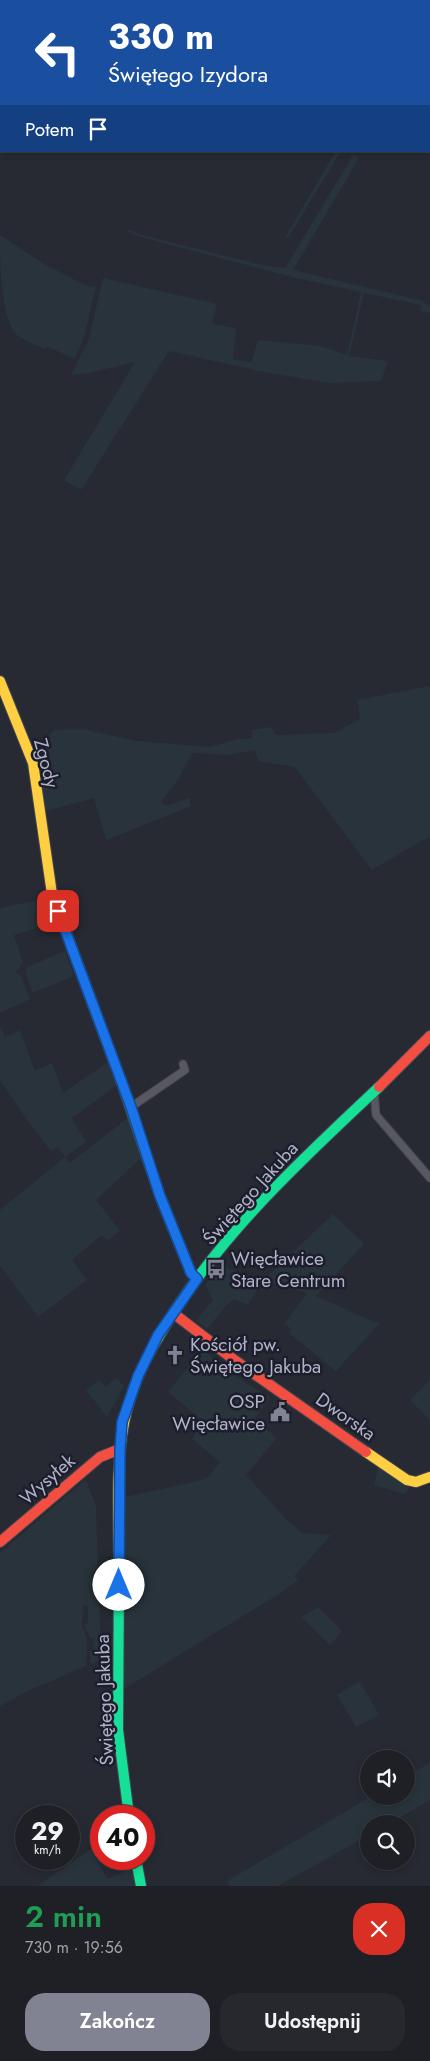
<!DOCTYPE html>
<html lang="pl">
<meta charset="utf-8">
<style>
:root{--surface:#1e2026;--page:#26282e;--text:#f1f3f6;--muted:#a1a3a7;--line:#3c3e43;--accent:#818392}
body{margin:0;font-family:Jost,sans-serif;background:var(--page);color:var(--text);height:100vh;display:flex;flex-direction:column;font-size:19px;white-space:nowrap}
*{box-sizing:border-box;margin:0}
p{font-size:16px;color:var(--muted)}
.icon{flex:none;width:28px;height:28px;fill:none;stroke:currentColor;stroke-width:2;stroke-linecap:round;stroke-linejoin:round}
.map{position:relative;height:1886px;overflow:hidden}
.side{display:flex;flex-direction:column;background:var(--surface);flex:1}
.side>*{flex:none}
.top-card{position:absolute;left:0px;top:0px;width:430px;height:152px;box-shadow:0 2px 8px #0003,0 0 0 1px var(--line);background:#1a4fa0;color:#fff;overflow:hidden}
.buttons{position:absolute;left:360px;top:1750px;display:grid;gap:10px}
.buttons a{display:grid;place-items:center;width:55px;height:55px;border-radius:50%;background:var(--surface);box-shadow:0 2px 8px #0003,0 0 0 1px var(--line);font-size:25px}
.speed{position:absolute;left:15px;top:1805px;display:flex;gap:10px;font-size:25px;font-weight:700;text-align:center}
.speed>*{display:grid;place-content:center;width:65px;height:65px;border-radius:50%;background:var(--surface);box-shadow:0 2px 8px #0003,0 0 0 1px var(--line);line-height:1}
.speed small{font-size:12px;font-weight:400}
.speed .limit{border:8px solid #d22;background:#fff;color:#111}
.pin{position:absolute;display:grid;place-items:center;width:42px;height:42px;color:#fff;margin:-21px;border-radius:10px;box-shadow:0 2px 8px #0006}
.me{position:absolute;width:55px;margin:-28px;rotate:0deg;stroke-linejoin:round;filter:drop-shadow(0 0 4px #0008)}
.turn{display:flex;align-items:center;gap:18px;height:105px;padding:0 25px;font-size:22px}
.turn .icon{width:65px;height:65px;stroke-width:2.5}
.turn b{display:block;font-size:35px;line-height:42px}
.then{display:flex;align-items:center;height:48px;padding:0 25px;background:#0003;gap:10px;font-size:19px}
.round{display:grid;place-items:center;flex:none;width:52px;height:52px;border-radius:20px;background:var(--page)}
.headline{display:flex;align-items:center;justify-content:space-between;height:85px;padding:0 25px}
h1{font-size:30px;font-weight:600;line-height:38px;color:#1e9e55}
.button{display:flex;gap:10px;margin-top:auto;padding:10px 25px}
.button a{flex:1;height:58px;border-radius:20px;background:var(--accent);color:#fff;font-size:20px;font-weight:600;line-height:58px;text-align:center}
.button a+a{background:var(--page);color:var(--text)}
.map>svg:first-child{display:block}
</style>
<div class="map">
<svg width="430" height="1886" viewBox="0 0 430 1886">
<rect width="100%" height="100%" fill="#282a33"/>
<!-- green -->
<path fill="#28333b" d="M332,151H341L288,238L285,237L335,153Z
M353,155L359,158L293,270L423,301L430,307V313L421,311V305L364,293L349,356L388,361L381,381L329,383L259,371L169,351L81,490L64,480L135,362L89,373L71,375L89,339L103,278L217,304L212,324L236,328L233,359L251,363L258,340L320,346L347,355L361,292L296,278L137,236L127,231L128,229L139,234L262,265L285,268Z
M0,235L44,264L89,287L96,286L85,334L75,359L48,347L45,349C36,345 25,341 17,335C0,317 0,263 0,235Z
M430,686V840L428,837L372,870L295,767L258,761L255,750L227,755L192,753L179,778L161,802L167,806L189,798L191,806L106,840L94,798L46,811L38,768L33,752L54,730L83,729L137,741L210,747L237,739H251L252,730L271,727L275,735L334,733L360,719L357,700Z
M48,898L56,922L14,935L23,963L16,972L21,976L30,999L0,1013V908Z
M65,951L74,976L33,993L26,974L27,967Z
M0,1026L5,1037L20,1030L35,1071L52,1063L63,1093L108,1062L118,1084L72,1118L86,1142L65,1157L70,1163L130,1116L141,1158L96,1200L120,1231L107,1241L102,1235L72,1260L87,1280L38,1317L0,1266V1210L65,1157L58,1147L51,1151L28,1121L0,1080Z
M333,1214L364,1244L316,1296L379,1324L336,1371L289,1333L291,1329L285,1323L307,1293L262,1281L248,1305L234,1299L225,1307L207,1329L196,1320L213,1300L205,1285L221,1266L262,1281Z
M202,1349L225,1369L270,1398L254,1419L277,1438L246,1475L286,1519L302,1533L331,1535L294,1576L298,1580L279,1594L122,1690L125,1497L202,1480L208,1477L220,1462L192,1439L204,1422L168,1392Z
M116,1378L124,1386L107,1417L86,1390L99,1380L105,1387Z
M430,1380V1420L410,1400Z
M379,1464L410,1486L405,1494L374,1485Z
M86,1479L96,1507L101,1660L92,1664L90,1661V1651H93L94,1639L90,1638L84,1624L88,1623V1605H83L82,1625L87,1639L86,1666L30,1690L0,1706V1553Z
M318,1607L341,1630L340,1634L330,1645L301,1617Z
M360,1681L379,1715L356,1727L337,1695Z
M430,1763V1800L388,1824H369V1835L278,1886H230L227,1881L372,1796H406V1777Z
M91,1849L107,1879L135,1867L138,1886H37Z"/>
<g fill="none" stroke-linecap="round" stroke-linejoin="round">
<defs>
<path id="street" d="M85,1L86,0
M374,1091L376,1115L430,1178
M131,1107L185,1070L183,1064"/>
<path id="fast" d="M124,1089L160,1196L191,1273L197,1279
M158,1338C214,1240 298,1163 379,1087
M119,1573L118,1730L129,1816
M136,1859L141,1886"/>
<path id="slow" d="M0,681L33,763L52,894L124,1089
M366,1452L407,1480L416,1482L430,1477
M119,1573C119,1525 115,1471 124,1423C130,1393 142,1364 158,1338"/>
<path id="jam" d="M379,1087L430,1036
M173,1313L233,1359L366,1452
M0,1542L100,1457L120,1449"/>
</defs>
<!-- street casing -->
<use href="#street" stroke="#454750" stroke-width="9"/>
<!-- fast casing -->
<use href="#fast" stroke="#454750" stroke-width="12"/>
<!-- slow casing -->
<use href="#slow" stroke="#454750" stroke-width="12"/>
<!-- jam casing -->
<use href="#jam" stroke="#454750" stroke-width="12"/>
<!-- street -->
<use href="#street" stroke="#575862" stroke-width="7"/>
<!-- fast -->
<use href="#fast" stroke="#16e098" stroke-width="10"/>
<!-- slow -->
<use href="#slow" stroke="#ffcf43" stroke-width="10"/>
<!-- jam -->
<use href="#jam" stroke="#f24e42" stroke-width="10"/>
</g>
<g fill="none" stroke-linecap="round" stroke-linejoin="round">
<defs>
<path id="route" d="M58,911L131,1107L160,1196L191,1273L197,1279L158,1335L138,1376L122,1422L120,1449L119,1585"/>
</defs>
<!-- route casing -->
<use href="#route" stroke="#114b97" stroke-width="12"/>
<!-- route -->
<use href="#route" stroke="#1a73e8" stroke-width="9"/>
</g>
<!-- icons -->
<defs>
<symbol id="bus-bare" viewBox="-9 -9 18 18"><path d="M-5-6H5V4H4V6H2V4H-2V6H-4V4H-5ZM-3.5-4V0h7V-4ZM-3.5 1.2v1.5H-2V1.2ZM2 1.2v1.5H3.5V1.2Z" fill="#818392" stroke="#1c1e2e" stroke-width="2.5" paint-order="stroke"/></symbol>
<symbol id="church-bare" viewBox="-9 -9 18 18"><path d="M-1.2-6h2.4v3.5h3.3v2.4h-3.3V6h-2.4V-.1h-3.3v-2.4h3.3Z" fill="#818392" stroke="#1c1e2e" stroke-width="2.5" paint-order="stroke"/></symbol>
<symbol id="civic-bare" viewBox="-9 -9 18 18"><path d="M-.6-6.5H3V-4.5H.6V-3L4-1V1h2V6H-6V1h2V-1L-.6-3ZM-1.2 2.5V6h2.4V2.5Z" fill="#818392" stroke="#1c1e2e" stroke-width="2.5" paint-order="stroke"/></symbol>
</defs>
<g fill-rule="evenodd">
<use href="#bus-bare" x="202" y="1255" width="28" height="28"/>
<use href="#church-bare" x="161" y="1341" width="28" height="28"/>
<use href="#civic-bare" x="266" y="1398" width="28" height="28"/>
</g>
<g text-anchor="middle" stroke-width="5" stroke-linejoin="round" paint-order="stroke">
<!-- street labels -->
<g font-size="19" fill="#b1b3c5" stroke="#1c1e2e">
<text transform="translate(47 763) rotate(75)" y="7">Zgody</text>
<text transform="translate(250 1193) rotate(-48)" y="7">Świętego Jakuba</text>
<text transform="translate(346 1416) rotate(35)" y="7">Dworska</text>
<text transform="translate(47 1479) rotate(-41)" y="7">Wysyłek</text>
<text transform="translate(104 1700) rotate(-92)" y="7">Świętego Jakuba</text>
</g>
<!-- poi labels -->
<g font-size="19" fill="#b1b3c5" stroke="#1c1e2e" text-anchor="start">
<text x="231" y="1265">Więcławice<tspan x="231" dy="22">Stare Centrum</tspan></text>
<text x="190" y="1351">Kościół pw.<tspan x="190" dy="22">Świętego Jakuba</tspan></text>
<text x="265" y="1408" text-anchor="end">OSP<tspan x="265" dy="22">Więcławice</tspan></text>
</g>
</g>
</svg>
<div class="buttons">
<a><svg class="icon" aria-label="sound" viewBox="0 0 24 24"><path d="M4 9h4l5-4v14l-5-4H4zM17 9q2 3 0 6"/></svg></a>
<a><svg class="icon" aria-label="search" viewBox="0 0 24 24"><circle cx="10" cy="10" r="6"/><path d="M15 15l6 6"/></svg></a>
</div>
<div class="speed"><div>29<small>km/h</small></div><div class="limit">40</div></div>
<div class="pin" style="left:58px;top:911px;background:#d93025"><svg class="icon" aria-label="arrive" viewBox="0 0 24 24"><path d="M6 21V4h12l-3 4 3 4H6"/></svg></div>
<svg class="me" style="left:119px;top:1585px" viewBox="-20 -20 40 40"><circle r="19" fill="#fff"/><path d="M0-13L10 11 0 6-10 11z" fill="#1a73e8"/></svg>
<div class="top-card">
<div class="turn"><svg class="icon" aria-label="left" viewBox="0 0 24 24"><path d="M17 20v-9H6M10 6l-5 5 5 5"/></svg><div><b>330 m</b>Świętego Izydora</div></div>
<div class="then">Potem<svg class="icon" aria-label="arrive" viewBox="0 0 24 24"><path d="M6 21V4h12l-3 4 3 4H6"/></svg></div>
</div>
</div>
<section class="side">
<div class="headline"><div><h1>2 min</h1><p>730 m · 19:56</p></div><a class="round" style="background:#d93025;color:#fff"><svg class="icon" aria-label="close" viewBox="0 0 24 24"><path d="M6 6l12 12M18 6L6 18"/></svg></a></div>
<div class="button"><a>Zakończ</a><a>Udostępnij</a></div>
</section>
